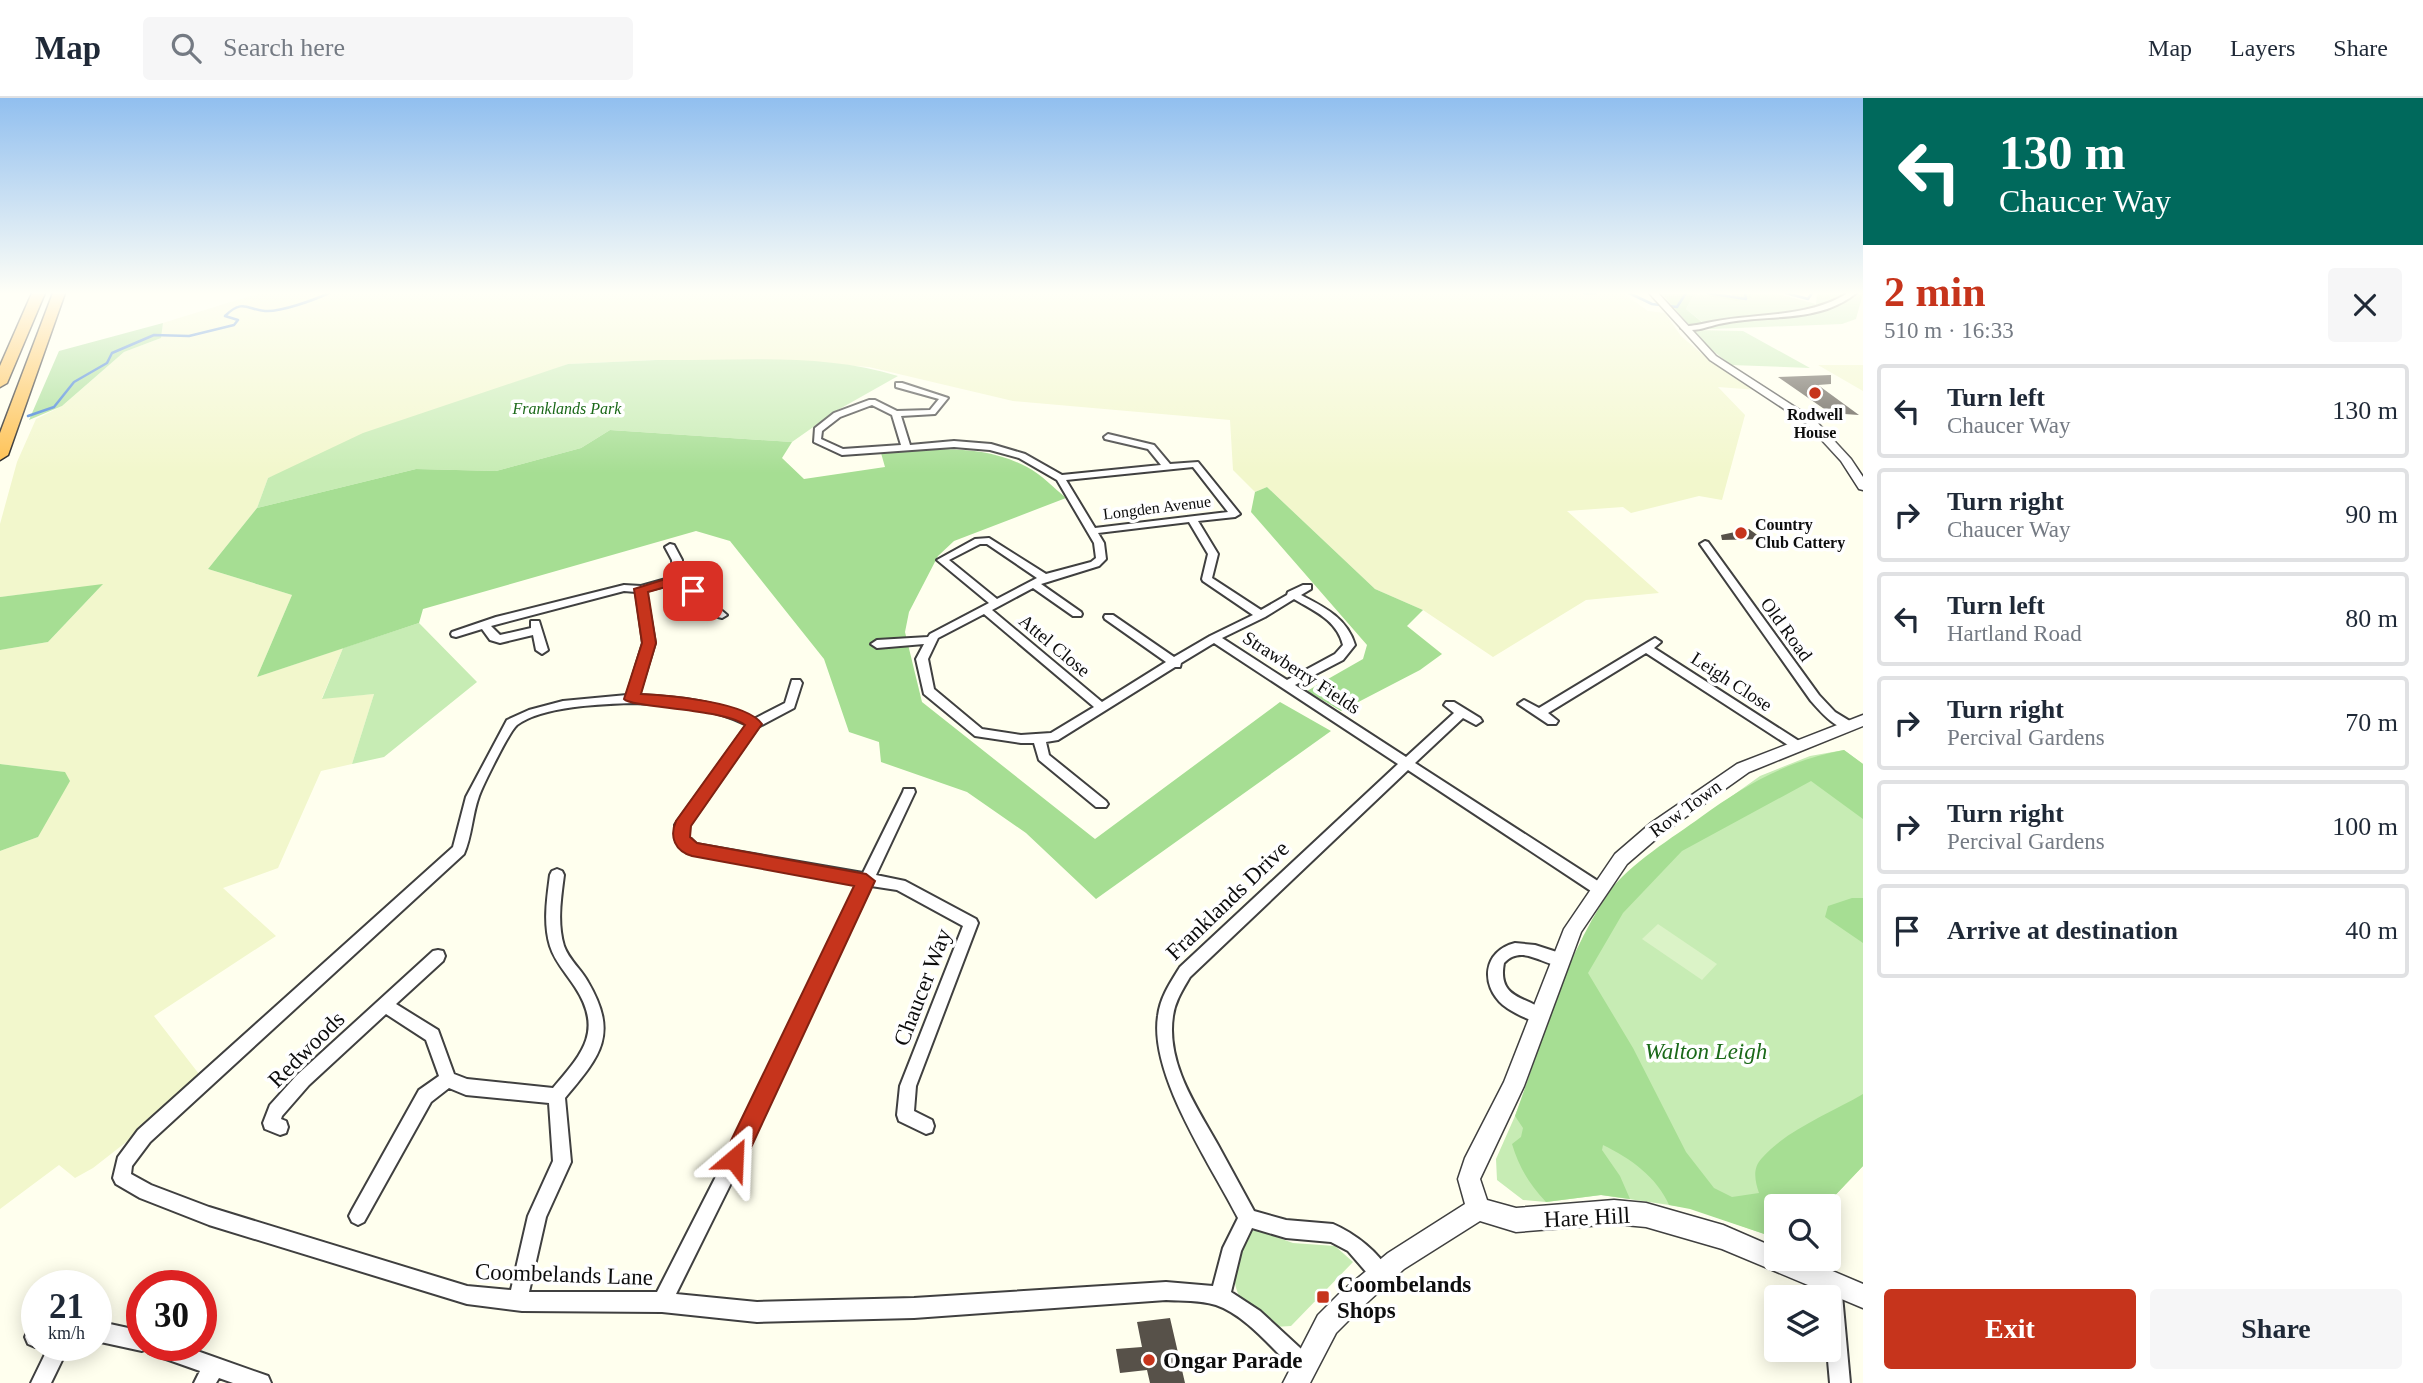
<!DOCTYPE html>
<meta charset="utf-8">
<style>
:root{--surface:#fff;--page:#f6f6f7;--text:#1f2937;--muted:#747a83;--line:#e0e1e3;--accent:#c6341c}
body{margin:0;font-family:Georgia,serif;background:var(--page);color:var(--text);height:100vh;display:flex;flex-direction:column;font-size:26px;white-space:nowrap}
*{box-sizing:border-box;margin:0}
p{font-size:23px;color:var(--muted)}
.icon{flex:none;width:38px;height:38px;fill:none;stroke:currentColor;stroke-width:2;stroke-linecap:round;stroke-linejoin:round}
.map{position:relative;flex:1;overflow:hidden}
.panel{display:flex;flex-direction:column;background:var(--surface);width:560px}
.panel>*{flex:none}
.hud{background:#00695c;color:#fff;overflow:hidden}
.tools{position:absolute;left:1764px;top:1096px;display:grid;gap:14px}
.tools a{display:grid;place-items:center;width:77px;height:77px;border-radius:7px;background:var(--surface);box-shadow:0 4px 18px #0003;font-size:35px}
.speed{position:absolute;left:21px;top:1172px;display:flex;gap:14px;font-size:35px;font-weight:700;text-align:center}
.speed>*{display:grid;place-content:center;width:91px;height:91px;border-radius:50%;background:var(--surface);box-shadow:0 4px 18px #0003;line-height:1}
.speed small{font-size:18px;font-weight:400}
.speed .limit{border:10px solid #d22;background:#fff;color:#111}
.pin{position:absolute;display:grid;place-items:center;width:60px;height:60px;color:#fff;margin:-30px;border-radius:14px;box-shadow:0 4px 10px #0006}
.me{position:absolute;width:77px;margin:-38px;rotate:26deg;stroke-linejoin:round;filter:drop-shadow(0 0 5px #0008)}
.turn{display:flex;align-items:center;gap:24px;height:147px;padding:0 21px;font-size:32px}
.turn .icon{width:91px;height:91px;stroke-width:2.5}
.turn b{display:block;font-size:49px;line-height:60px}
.round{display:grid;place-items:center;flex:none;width:74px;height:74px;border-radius:7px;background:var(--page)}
.headline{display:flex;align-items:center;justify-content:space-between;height:119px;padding:0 21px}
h1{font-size:42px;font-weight:600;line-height:52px;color:var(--accent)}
.button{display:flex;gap:14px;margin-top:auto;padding:14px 21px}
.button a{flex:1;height:80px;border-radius:7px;background:var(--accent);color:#fff;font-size:28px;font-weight:600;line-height:80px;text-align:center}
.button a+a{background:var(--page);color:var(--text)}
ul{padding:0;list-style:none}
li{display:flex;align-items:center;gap:21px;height:94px;margin:0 14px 10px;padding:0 7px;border:4px solid var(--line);border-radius:7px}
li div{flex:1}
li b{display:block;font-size:26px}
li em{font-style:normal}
header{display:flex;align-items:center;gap:42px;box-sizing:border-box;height:98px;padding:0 35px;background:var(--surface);border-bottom:2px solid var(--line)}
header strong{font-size:33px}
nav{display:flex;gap:38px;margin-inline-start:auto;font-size:24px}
.search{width:490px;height:63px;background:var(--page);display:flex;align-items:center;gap:18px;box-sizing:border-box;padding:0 24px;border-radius:7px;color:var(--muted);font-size:26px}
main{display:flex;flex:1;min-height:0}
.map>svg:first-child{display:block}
</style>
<header>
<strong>Map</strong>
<div class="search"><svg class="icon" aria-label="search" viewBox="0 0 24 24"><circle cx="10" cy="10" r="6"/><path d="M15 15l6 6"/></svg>Search here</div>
<nav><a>Map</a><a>Layers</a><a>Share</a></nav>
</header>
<main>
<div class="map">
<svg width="1863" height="1285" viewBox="0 0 1863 1285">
<rect width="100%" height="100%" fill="#ffe"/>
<!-- farmland -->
<path fill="#f2f7cc" d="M259,195H1623L1648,213L1665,215L1681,238L1701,255L1758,292L1718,289L1745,317L1722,402L1699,398L1631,415L1623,409L1567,413L1659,495L1586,502L1493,559L1423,512L1375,491L1267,389L1255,394L1233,372L1230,322L1013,303L869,269L798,264L656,262L568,266L268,380L257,410L208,471L292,497L257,579L343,550L322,600L374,596L352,666L321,673L278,770L223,790L276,838L154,918L199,976L134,1038L93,1070L75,1080L59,1067L0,1111V753L38,739L64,674L0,666V552L48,544L102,487L0,499V426L17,364L36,321L62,308L124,254L161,240L163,225Z
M1818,267H1863V293Z"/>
<!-- green -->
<path fill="#c7ecb4" d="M1774,195L1816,206L1817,195H1863L1856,221L1842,226L1711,231L1686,211L1694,196L1736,203L1751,196Z
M1693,232L1743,233L1810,270L1731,267L1704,246Z
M656,262C735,263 822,254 898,278L836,313L792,344L610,332L581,350L496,373L416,371L257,410L268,380L363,335L568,266Z
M419,525L477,584L384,659L352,666L374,596L322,601L343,550Z
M1844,652L1863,666V1068L1825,1108H1776V1140L1690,1110L1601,1097L1546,1104L1523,1102L1497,1082L1496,1061L1515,1018L1574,856L1611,791L1651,756L1760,678L1810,658Z
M1257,1132L1293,1145L1335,1148L1353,1164L1291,1228L1274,1229C1247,1209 1229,1200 1236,1163C1239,1151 1243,1142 1251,1133Z"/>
<!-- forest -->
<path fill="#a6de93" d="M1661,195L1732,198L1734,195H1769L1751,196V200L1736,203L1694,196L1686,211L1703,225L1690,228Z
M163,225L161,240L124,254L62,308L29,322L59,253Z
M610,332L792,344L782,360L804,381L885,369L881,355C931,351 981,345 1027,369C1041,376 1054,390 1066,400L954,443L938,458L909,514L905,534L922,604L1095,741L1280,604L1331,633L1096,801L1026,735L967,694L881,664L879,644L849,634L824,561L730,443L696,433L423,511L419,525L257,579L292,497L208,471L257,410L416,371L496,373L581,350Z
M1267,389L1375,491L1423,512L1407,528L1442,556L1420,572L1341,613L1307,593L1363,561L1367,547L1251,414L1255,394Z
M103,486L48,544L0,552V499Z
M1844,652L1863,666V721L1811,683L1682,753L1623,815L1588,875L1633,950L1686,1054L1714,1090L1732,1099L1759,1095C1755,1083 1752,1070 1762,1060C1786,1032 1831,1015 1863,996V1068L1825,1108H1776V1140L1690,1111L1669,1107C1657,1079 1630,1060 1603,1047L1602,1052L1620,1078L1630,1101L1601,1097L1546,1104C1529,1086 1519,1069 1512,1046L1521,1039L1523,1030L1515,1018C1543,943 1564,859 1610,793C1628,767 1675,738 1701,719C1746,686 1789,662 1844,652Z
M0,666L65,674L70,683L38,739L0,753Z
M1852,800H1863V845L1825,819L1828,808Z"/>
<!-- pitch -->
<path fill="#dbf3c7" d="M1658,826L1717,866L1702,882L1642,841Z"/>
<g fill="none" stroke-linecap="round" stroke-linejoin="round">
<!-- stream -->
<path stroke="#3175d6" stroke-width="2.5" d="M1584,195H1595
M1629,195L1652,206L1677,209L1686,195
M1707,195L1746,201L1745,195
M1786,195L1808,201L1812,195
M28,318L54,309L74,284L107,265L112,255L154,237L189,238L234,227L238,222L225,218C243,200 248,212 265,213C281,214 314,202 329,195"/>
</g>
<!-- building -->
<path fill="#575149" d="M1831,277V286L1818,287L1859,317L1830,315L1778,279Z
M1749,431L1763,441L1722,442L1721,437Z
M1170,1220L1185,1285H1150L1147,1272L1120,1275L1116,1251L1142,1249L1137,1224Z"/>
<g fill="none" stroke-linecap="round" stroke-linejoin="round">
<defs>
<path id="minor" d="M1848,195H1856C1848,202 1838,207 1827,211C1794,222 1758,218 1724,225C1710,227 1694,236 1681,230C1688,227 1695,228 1702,226C1750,214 1805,222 1848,195Z
M896,285H902L948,300L935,316L901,318L910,347L954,343L991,346L1025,356L1062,377L1161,367L1148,351L1105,341L1104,339L1108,336L1154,347L1170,366L1198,364L1240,416L1235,419L1198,423L1218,456L1212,480L1261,512L1287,497L1288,494L1303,487H1311V491L1301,497C1324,509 1347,520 1355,547L1343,562L1295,587L1406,659L1454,615L1444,607L1446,604H1454L1480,620L1482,623L1476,627L1463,620L1415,665L1604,787L1606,791L1604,795L1599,797L1594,795L1408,672L1190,879C1183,891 1175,903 1173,918C1166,965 1196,1008 1218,1047C1230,1069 1242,1091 1254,1113L1286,1122L1333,1126C1354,1135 1381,1155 1390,1176L1388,1183L1381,1185L1374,1183L1348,1153L1331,1144L1286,1140L1252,1130L1241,1153L1231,1194L1260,1213L1311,1260L1314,1267L1311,1274L1304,1277L1297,1274C1274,1253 1246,1217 1216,1207C1200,1202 1182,1203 1166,1202L914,1220L757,1224L662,1214L522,1213L467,1206L209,1127L140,1100L116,1086L113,1080L118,1059L138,1032L453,749L466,699L507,622L529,612L563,603L627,597L643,545L636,494L624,493L491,528L500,537L531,530V523H539L548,552L542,556L536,552L533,537L500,545L490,542L482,531L456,539L452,538L451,536L452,534L496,519L624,487L641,488L673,479L672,462L665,449L670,446L674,447L682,462L683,480L727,517L722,520L718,519L676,485L646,493L655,545L639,597C679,599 718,603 754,621L785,605L792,582H800L802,585L794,610L758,629L689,728V739L696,746L863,775L903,694L904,691H914L915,694L876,777L905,783L976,821L978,825L916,988L914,1013L932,1022L934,1028L932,1034L926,1036L899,1023L897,1017L900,988L963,828L897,792L871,788L740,1067L676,1196L757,1204L914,1200L1166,1184L1213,1188L1223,1150L1238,1120C1211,1067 1149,977 1158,918C1160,900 1170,885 1180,869L1398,666L1214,545L1181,565L1180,569H1175L1058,642L1046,644L1049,657L1106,703L1108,706L1106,709H1096L1039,662L1034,645H1021L975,638L924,596L916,561L924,546L877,550L871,546L877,542L928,539L930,536L989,505L937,462L975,441L989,440L1046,476L1091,464L1096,460L1094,445L1057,382L1019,360L990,352L954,349L842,357L814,344L815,330L834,315L869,302H875L897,313L930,312L939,301L896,289ZM872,307L892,317L901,347L843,351L821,341L822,333L840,319ZM1193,369L1228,414L1095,430L1066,382ZM1189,424L1208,456L1202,481L1203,483L1253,517L1210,538L1174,559L1113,517H1105L1104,519L1105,521L1166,564L1102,604L992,512L1033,490L1073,518H1081L1082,516L1081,514L1041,486L1099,468L1106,461L1104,445L1098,435ZM980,446H987L1037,480L997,501L949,462ZM1294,501C1314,513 1337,522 1343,547L1335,556L1287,582L1222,540L1265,519ZM984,516L1094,609L1051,635L1021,637L982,631L934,591L928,561L938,540ZM633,605C673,607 711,609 747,627L675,727V741L687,755L858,785L728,1055L657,1194H529L546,1119L571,1064L565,1000C600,958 619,937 588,884C581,871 569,862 564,848C557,825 561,800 564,777L562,773L557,771L552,773L550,777C547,800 543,825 550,848C555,864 566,875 575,889C604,933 582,956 553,990L467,981L454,976L438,932L396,906L443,863L445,858L443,853L438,852L433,853L297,977L270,1007L263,1025L265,1031L280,1037L286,1035L288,1029L286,1023L281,1021L282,1018L309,987L386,916L426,942L439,978L419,992L352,1112L349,1118L352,1124L358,1127L364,1124L431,1004L449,990L466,997L549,1005L553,1063L528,1118L511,1192L467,1188L209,1109L151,1087L131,1076L132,1068L150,1044L464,756C472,738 472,717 479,698C483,687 510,632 517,627C542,608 602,606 633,605Z
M1705,443L1708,444L1819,597L1835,614L1853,625L1855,628L1853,631C1836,633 1821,614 1811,603L1700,446Z
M1655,540L1661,544L1654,550L1802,645L1804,648L1802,651H1794L1646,555L1548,615L1558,623L1556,626H1548L1518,606L1524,602L1539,610Z
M1515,845L1535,847L1566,857L1568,862L1566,867C1547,872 1524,844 1504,865C1496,906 1536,897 1547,918L1545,923L1539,925C1527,921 1513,915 1503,907C1480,887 1483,853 1515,845Z
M1832,1177L1839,1179L1841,1186L1850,1285H1830L1827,1251L1829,1199H1824L1823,1186L1825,1179Z
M96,1223L142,1233V1248H183L268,1278L271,1285H233L219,1280L216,1285H194L200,1273L149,1255L147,1251L142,1253L96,1243Z
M37,1229V1248H39L35,1249L28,1246L25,1239L28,1232Z
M49,1248H69L51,1285H31Z"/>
<path id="tertiary" d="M1649,195H1658L1716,258L1815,322L1851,361L1863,379V392L1859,391L1841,363L1807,326L1710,262Z
M1863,617V628L1749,674L1663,735L1627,766L1581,834L1524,988L1480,1081L1487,1102L1516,1110L1614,1102L1646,1105L1723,1127L1776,1150V1160H1802L1863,1186V1210L1722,1151L1646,1129L1614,1126L1516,1134L1480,1123L1404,1171L1359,1212L1336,1235L1310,1285H1283L1318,1217L1341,1194L1388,1155L1465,1106L1458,1081L1465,1060L1504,984L1564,831L1615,756L1651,725L1737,666Z"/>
<path id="motorway" d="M32,195H45L7,285L0,289V268Z
M53,195H65L8,357L0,362V335Z"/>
</defs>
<!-- minor casing -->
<use href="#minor" stroke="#404040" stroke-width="4"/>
<!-- tertiary casing -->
<use href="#tertiary" stroke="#404040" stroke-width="3"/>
<!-- motorway casing -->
<use href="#motorway" stroke="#1e1e1e" stroke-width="3"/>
<!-- minor -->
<use href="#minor" fill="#fff" fill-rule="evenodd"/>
<!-- tertiary -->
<use href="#tertiary" fill="#fff" fill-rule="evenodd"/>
<!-- motorway -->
<use href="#motorway" fill="#febf4d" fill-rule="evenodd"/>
</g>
<!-- sky -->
<linearGradient id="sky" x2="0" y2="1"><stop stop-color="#91bfef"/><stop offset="0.52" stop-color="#fffff7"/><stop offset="1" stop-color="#fffff7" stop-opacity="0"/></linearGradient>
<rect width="1863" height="375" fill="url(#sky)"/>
<!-- route -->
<path fill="#c6341c" stroke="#812212" stroke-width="2" d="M678,477L699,493L688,496L676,486L648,494L656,545L641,596C668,597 747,604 762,626L691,728L690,739L697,745L866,776L875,783L742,1069L734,1073L726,1069L723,1061L726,1053L854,788L692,758C675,753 669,739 676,723L745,627C722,610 632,610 624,601L642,545L634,491Z"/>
<!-- markers -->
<g fill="#c6341c" stroke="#fff" stroke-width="2.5">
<circle cx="1815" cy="295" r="7"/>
<circle cx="1741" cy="435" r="7"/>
<rect x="1316" y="1192" width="14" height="14" rx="3.5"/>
<circle cx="1149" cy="1262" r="7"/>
</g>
<g text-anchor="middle" stroke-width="7" stroke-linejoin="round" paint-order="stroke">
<!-- far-park labels -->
<g font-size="16" font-style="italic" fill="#1b6919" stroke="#fff">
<text x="567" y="316">Franklands Park</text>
</g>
<!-- far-poi labels -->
<g font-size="16" font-weight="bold" fill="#0d0d0d" stroke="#fff">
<text x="1815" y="322">Rodwell<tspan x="1815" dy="18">House</tspan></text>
<text x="1755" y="432" text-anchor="start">Country<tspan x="1755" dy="18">Club Cattery</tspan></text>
</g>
<!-- far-street labels -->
<g font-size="16" fill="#0d0d0d" stroke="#fff">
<text transform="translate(1157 409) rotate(-7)" y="6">Longden Avenue</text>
</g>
<!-- street labels -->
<g font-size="19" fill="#0d0d0d" stroke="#fff">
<text transform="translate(1787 531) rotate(54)" y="7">Old Road</text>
<text transform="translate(1055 547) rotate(40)" y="7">Attel Close</text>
<text transform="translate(1302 574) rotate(33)" y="7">Strawberry Fields</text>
<text transform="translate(1732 583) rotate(33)" y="7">Leigh Close</text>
<text transform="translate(1685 710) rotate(-36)" y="7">Row Town</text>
</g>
<!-- near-street labels -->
<g font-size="23" fill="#0d0d0d" stroke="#fff">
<text transform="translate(1227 802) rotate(-44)" y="8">Franklands Drive</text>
<text transform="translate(922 889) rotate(-69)" y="8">Chaucer Way</text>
<text transform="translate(306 951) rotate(-45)" y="8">Redwoods</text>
<text transform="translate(1587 1119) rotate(-3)" y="8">Hare Hill</text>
<text transform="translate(564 1176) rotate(2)" y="8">Coombelands Lane</text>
</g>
<!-- near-park labels -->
<g font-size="23" font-style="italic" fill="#1b6919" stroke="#fff">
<text x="1706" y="961">Walton Leigh</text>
</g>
<!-- near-poi labels -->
<g font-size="23" font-weight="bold" fill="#0d0d0d" stroke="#fff" text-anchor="start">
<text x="1337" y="1194">Coombelands<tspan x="1337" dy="26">Shops</tspan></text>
<text x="1163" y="1270">Ongar Parade</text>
</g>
</g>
</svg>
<div class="tools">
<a><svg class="icon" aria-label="search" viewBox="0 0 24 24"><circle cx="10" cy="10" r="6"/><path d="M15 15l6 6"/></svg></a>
<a><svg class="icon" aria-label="layers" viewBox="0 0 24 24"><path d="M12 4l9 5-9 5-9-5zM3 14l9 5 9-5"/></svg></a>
</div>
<div class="speed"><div>21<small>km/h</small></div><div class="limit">30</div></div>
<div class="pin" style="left:693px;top:493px;background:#d93025"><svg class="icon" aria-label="arrive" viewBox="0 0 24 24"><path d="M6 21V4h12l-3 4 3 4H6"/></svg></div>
<svg class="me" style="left:734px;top:1061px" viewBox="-20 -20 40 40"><path d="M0-17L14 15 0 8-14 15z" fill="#c6341c" stroke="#fff" stroke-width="4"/></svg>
</div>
<section class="panel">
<div class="hud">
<div class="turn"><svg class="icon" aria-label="left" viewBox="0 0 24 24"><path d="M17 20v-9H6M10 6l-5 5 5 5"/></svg><div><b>130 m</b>Chaucer Way</div></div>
</div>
<div class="headline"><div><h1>2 min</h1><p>510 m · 16:33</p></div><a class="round"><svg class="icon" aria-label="close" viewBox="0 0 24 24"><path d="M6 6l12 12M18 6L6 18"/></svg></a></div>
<ul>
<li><svg class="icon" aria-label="left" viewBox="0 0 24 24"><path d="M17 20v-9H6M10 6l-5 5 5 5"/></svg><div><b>Turn left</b><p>Chaucer Way</p></div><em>130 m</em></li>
<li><svg class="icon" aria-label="right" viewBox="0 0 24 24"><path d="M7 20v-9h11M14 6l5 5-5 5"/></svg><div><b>Turn right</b><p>Chaucer Way</p></div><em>90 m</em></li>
<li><svg class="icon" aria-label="left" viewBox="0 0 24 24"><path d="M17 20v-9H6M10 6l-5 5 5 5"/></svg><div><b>Turn left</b><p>Hartland Road</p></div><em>80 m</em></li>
<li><svg class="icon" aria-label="right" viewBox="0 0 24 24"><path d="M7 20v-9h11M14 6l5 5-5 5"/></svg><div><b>Turn right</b><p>Percival Gardens</p></div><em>70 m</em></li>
<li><svg class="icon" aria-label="right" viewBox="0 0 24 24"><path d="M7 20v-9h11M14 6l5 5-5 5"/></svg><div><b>Turn right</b><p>Percival Gardens</p></div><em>100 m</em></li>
<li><svg class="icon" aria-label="arrive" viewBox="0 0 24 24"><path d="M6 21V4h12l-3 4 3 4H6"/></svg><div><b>Arrive at destination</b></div><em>40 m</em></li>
</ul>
<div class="button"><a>Exit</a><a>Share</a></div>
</section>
</main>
